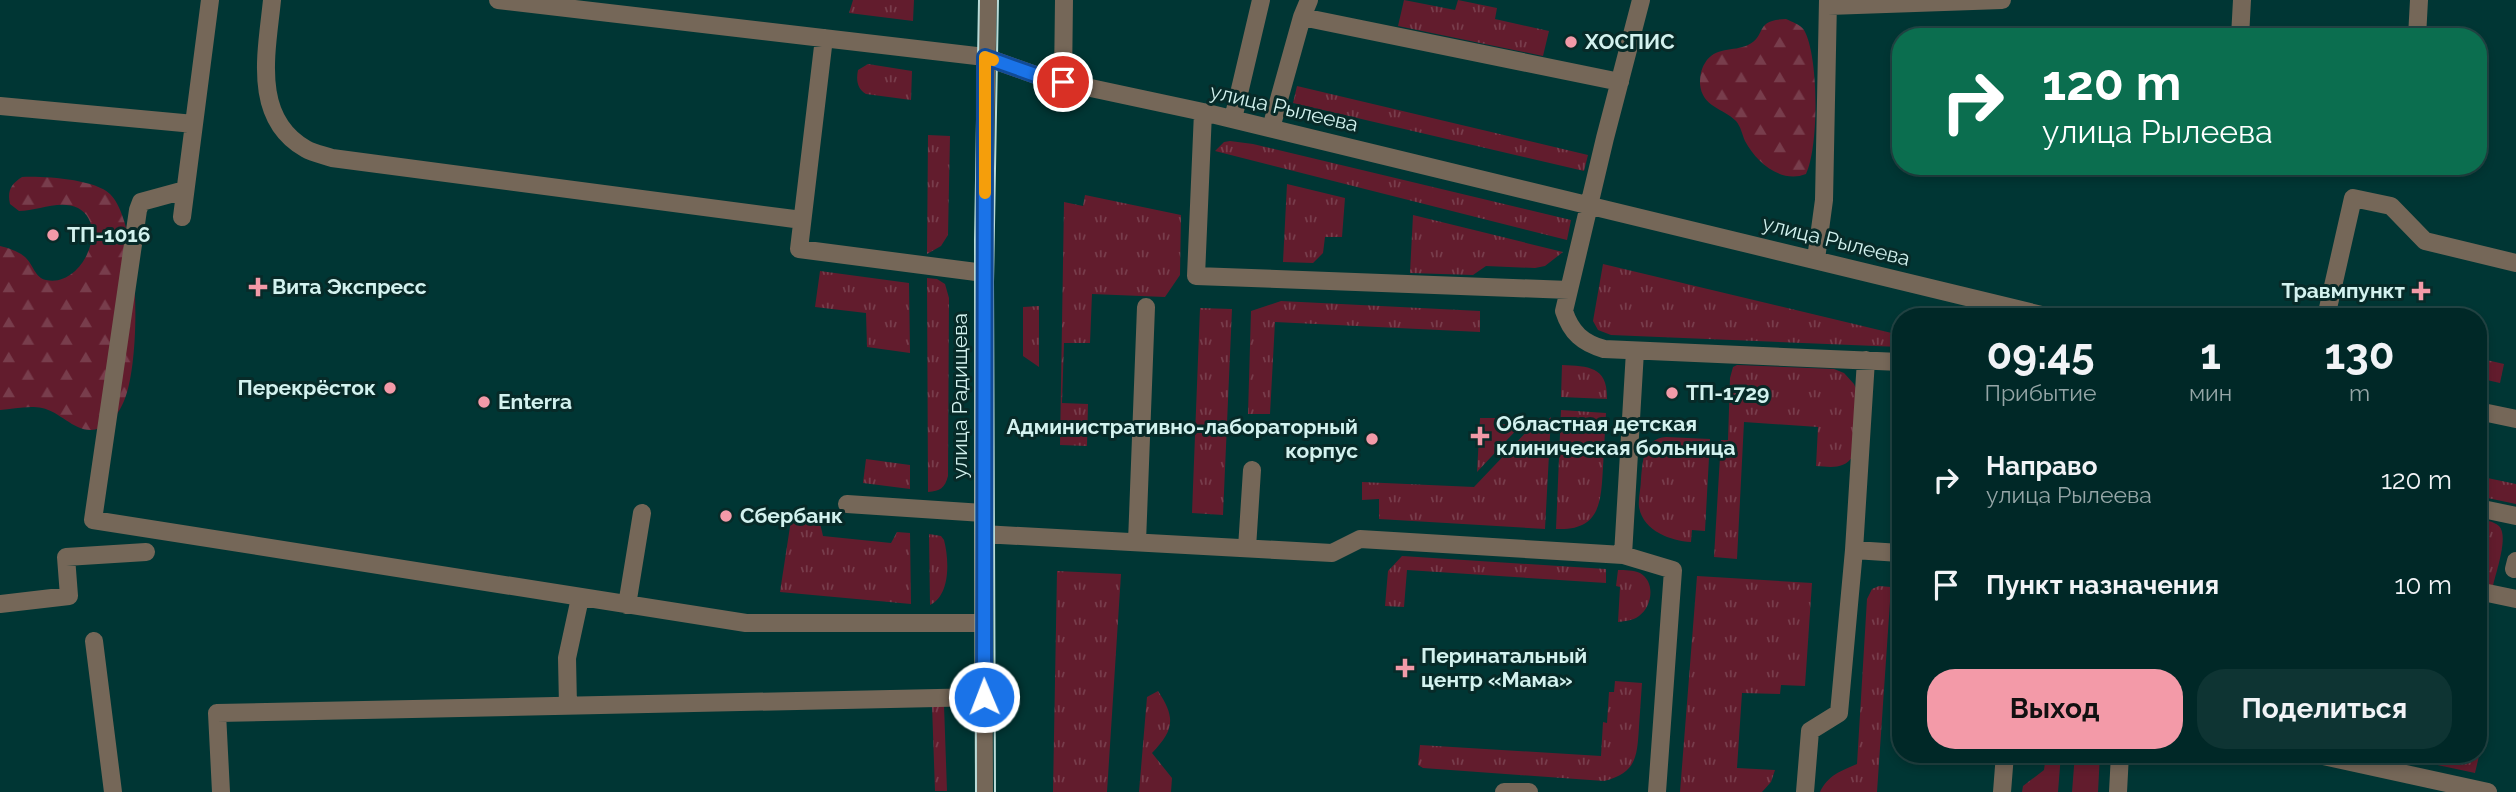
<!DOCTYPE html>
<html lang="ru">
<meta charset="utf-8">
<style>
:root{--surface:#002827;--page:#0e3433;--text:#f1f3f6;--muted:#95a6a7;--line:#244;--accent:#f39aa8}
body{margin:0;font-family:Raleway,sans-serif;background:var(--page);color:var(--text);height:100vh;display:flex;flex-direction:column;font-size:26px;white-space:nowrap}
*{box-sizing:border-box;margin:0}
p{font-size:23px;color:var(--muted)}
.icon{flex:none;width:38px;height:38px;fill:none;stroke:currentColor;stroke-width:2;stroke-linecap:round;stroke-linejoin:round}
.map{position:relative;flex:1;overflow:hidden}
.drawer{position:absolute;left:1892px;top:308px;width:595px;height:455px;display:flex;flex-direction:column;background:var(--surface);border-radius:28px;box-shadow:0 4px 10px #0003,0 0 0 2px var(--line)}
.drawer>*{flex:none}
.banner{position:absolute;left:1892px;top:28px;width:595px;height:147px;border-radius:28px;box-shadow:0 4px 10px #0003,0 0 0 2px var(--line);background:#0b6e4f;color:#fff;overflow:hidden}
.pin{position:absolute;display:grid;place-items:center;width:60px;height:60px;color:#fff;margin:-30px;border:4px solid #fff;border-radius:50%;box-shadow:0 2px 7px #0007}
.me{position:absolute;width:77px;margin:-38px;rotate:359deg;stroke-linejoin:round;filter:drop-shadow(0 0 5px #0008)}
.turn{display:flex;align-items:center;gap:24px;height:147px;padding:0 35px;font-size:32px}
.turn .icon{width:91px;height:91px;stroke-width:2.5}
.turn b{display:block;font-size:49px;line-height:60px}
.eta{display:flex;justify-content:space-evenly;align-items:center;height:119px;text-align:center}
.eta b{font-size:42px;font-weight:700;line-height:49px}
.action{display:flex;gap:14px;margin-top:auto;padding:14px 35px}
.action a{flex:1;height:80px;border-radius:28px;background:var(--accent);color:#111;font-size:28px;font-weight:700;line-height:80px;text-align:center}
.action a+a{background:var(--page);color:var(--text)}
ul{padding:0;list-style:none}
li{display:flex;align-items:center;gap:21px;height:105px;padding:0 35px}
li div{flex:1}
li b{display:block;font-size:26px}
li em{font-style:normal}
.map>svg:first-child{display:block}
</style>
<div class="map">
<svg width="2516" height="792" viewBox="0 0 2516 792">
<defs>
<pattern id="grass-tufts" width="24" height="20" patternUnits="userSpaceOnUse" patternTransform="scale(1.75)"><rect width="24" height="20" fill="#621c2d"/><path d="M3 7l-1-3M5 7V3M7 7l1-3M15 17l-1-3M17 17v-4M19 17l1-3" fill="none" stroke="#783d4c"/></pattern>
<pattern id="forest-firs" width="22" height="20" patternUnits="userSpaceOnUse" patternTransform="scale(1.75)"><rect width="22" height="20" fill="#621c2d"/><path d="M5 1l3.5 6h-7zM16 11l3.5 6h-7z" fill="#783d4c"/></pattern>
</defs>
<rect width="100%" height="100%" fill="#003634"/>
<!-- grass -->
<path fill="url(#grass-tufts)" d="M853,0H914L913,21L849,13Z
M1404,0L1455,10L1458,0L1497,8L1495,19L1549,31L1543,56L1398,26Z
M868,64L912,71L911,100L866,94C857,89 856,80 858,70Z
M1297,86L1588,155L1584,171L1293,103Z
M928,135L950,136L948,235L941,246L927,254Z
M1230,141L1253,144L1571,220L1567,240L1215,151L1224,142Z
M1287,184L1345,198L1342,237H1325L1323,253L1313,263L1283,262Z
M1085,195L1181,215L1180,275L1165,297L1092,294L1090,343H1064L1062,403L1088,404L1087,446L1060,445L1064,202L1083,206Z
M1413,215L1563,252L1545,266L1535,268L1486,266L1473,275L1410,273Z
M1603,264L1900,335V347L1611,335L1598,330L1593,321Z
M820,271L909,283L910,353L867,347L866,313L815,307Z
M927,278L937,279L945,284L949,298L948,476C945,488 940,491 928,492Z
M1281,301L1480,311V332L1275,322L1270,414H1248L1251,311Z
M1039,306V367L1023,356V307Z
M1200,308L1232,309L1223,515L1192,513Z
M2478,358L2504,364L2500,383L2478,378Z
M1562,365C1589,366 1608,367 1607,399L1561,397Z
M1737,365L1834,369L1844,373L1854,384L1857,391L1853,456C1844,470 1830,467 1816,466L1818,427L1744,422L1737,559L1714,557L1721,440H1728L1730,378L1733,367Z
M1561,410L1606,413C1605,431 1604,449 1603,467C1601,503 1600,531 1556,529Z
M1551,417L1545,529L1379,519V499L1362,500V482L1474,487L1532,426L1542,425Z
M1480,418H1498V424L1521,425L1477,472Z
M1666,437L1710,439L1705,531L1692,530L1691,542C1671,541 1643,531 1639,507C1638,498 1641,488 1641,479C1643,460 1643,439 1666,437Z
M866,459L910,465V489L863,483Z
M2478,476L2516,484V504L2478,496Z
M2478,519C2485,520 2493,521 2499,526C2509,536 2496,572 2493,586L2478,582Z
M791,520L820,523L823,536L891,543L897,532L910,533L911,604L780,592Z
M929,534L941,536L944,540C949,559 951,595 930,605Z
M1402,556L1606,569V583L1407,570L1404,607L1385,606L1388,571Z
M1618,570C1625,570 1633,570 1640,573C1656,582 1652,607 1639,616C1632,621 1625,621 1618,622L1620,587L1616,586Z
M1057,571L1121,574L1107,792H1053Z
M1697,576L1812,583L1805,686L1781,685L1780,694L1742,693L1737,768L1775,770L1771,782L1762,792H1680Z
M1879,586L1891,587L1877,792H1820C1828,775 1841,771 1857,764L1867,599L1872,589Z
M1615,681L1642,683C1641,697 1640,712 1639,727C1637,756 1637,773 1604,781L1423,768L1418,765L1420,745L1601,756L1603,722L1607,723L1609,692H1614Z
M1158,691C1176,718 1174,730 1152,753L1172,778L1171,792H1139L1147,697Z
M932,705H944L947,791H935Z
M2478,738L2483,739L2475,773L2414,760L2416,754H2478Z
M2046,754H2061L2058,792H2022L2023,786L2044,770Z
M2075,754H2100L2098,792H2072Z"/>
<!-- forest -->
<path fill="url(#forest-firs)" d="M1786,19C1792,22 1800,24 1804,30C1819,56 1819,147 1806,174C1781,184 1756,162 1745,141C1742,134 1741,127 1736,121C1723,108 1702,107 1700,84C1700,76 1701,69 1705,63C1715,46 1733,52 1748,45C1768,35 1753,20 1786,19Z
M22,177C44,176 94,179 110,194C141,225 141,362 124,401C119,413 112,422 100,428C78,437 62,412 42,408C29,405 13,409 0,410V246C8,248 18,251 25,257C33,264 35,278 46,280C82,288 110,225 78,208C60,199 37,211 19,211L10,204C7,191 11,184 22,177Z"/>
<g fill="none" stroke-linecap="round" stroke-linejoin="round">
<!-- minor -->
<path stroke="#756758" stroke-width="18" d="M272,0C267,51 251,118 306,149C313,153 323,155 332,158L802,220
M498,0L985,57L1044,78L1203,112L2050,317
M1641,0L1605,138L1564,311C1571,333 1583,343 1604,349L1900,362
M1828,6L2002,0
M1302,17L1309,0
M2240,37L2242,0
M2417,37L2419,0
M824,38L799,249L984,273
M1063,82L1064,0
M0,106L194,124
M1203,112L1196,276L1569,290
M1233,119L1261,0
M1271,128L1302,17L1620,82
M185,190L141,202L138,210L93,520L746,623H983
M182,217L210,0
M1816,259L1824,200L1828,0
M2326,317L2353,198L2391,206L2425,241L2516,263
M1635,351L1623,555L1673,570L1657,792
M2478,411L2516,419
M847,504L983,513
M2478,508L2516,516
M983,534L1332,553L1360,539L1623,555
M1137,542L1146,307
M1247,548L1252,470
M1854,550L1900,553
M2514,569L2516,561
M2478,591L2516,599
M0,604L69,596L66,557L146,552
M627,605L642,513
M94,641L113,792
M568,706L567,658L580,598
M2314,754L2488,792
M221,792L217,713L984,697
M984,792C983,528 981,264 988,0
M1504,792H1529
M1805,792L1810,731L1839,713L1854,550L1866,360
M2002,792L2005,754
M2118,792L2120,754"/>
<!-- tram -->
<path stroke="#b9dbd8" stroke-width="2" d="M976,792L975,240L979,0
M995,792L993,282L998,0"/>
</g>
<g fill="none" stroke-linecap="round" stroke-linejoin="round">
<defs>
<path id="route" d="M984,697L985,57L1044,78L1063,82"/>
</defs>
<!-- route casing -->
<use href="#route" stroke="#114b97" stroke-width="18"/>
<!-- route -->
<use href="#route" stroke="#1a73e8" stroke-width="12"/>
<!-- slow -->
<path stroke="#f59e0b" stroke-width="12" d="M985,193V57L993,60"/>
</g>
<!-- markers -->
<g fill="#f39aa8" stroke="#072a28" stroke-width="2.5">
<circle cx="1571" cy="42" r="7"/>
<circle cx="53" cy="235" r="7"/>
<path d="M254.5 276.5h7v7h7v7h-7v7h-7v-7h-7v-7h7z"/>
<path d="M2417.5 280.5h7v7h7v7h-7v7h-7v-7h-7v-7h7z"/>
<circle cx="390" cy="388" r="7"/>
<circle cx="1672" cy="393" r="7"/>
<circle cx="484" cy="402" r="7"/>
<path d="M1476.5 425.5h7v7h7v7h-7v7h-7v-7h-7v-7h7z"/>
<circle cx="1372" cy="439" r="7"/>
<circle cx="726" cy="516" r="7"/>
<path d="M1401.5 657.5h7v7h7v7h-7v7h-7v-7h-7v-7h7z"/>
</g>
<g text-anchor="middle" stroke-width="6" stroke-linejoin="round" paint-order="stroke">
<!-- poi labels -->
<g font-size="21" font-weight="bold" fill="#d3f2ef" stroke="#072a28" text-anchor="start">
<text x="1585" y="49">ХОСПИС</text>
<text x="67" y="242">ТП-1016</text>
<text x="272" y="294">Вита Экспресс</text>
<text x="2405" y="298" text-anchor="end">Травмпункт</text>
<text x="376" y="395" text-anchor="end">Перекрёсток</text>
<text x="1686" y="400">ТП-1729</text>
<text x="498" y="409">Enterra</text>
<text x="1496" y="431">Областная детская<tspan x="1496" dy="24">клиническая больница</tspan></text>
<text x="1358" y="434" text-anchor="end">Административно-лабораторный<tspan x="1358" dy="24">корпус</tspan></text>
<text x="740" y="523">Сбербанк</text>
<text x="1421" y="663">Перинатальный<tspan x="1421" dy="24">центр «Мама»</tspan></text>
</g>
<!-- street labels -->
<g font-size="21" fill="#d3f2ef" stroke="#072a28">
<text transform="translate(1284 108) rotate(13)" y="7">улица Рылеева</text>
<text transform="translate(1836 241) rotate(14)" y="7">улица Рылеева</text>
<text transform="translate(960 396) rotate(-90)" y="7">улица Радищева</text>
</g>
</g>
</svg>
<div class="pin" style="left:1063px;top:82px;background:#d93025"><svg class="icon" aria-label="arrive" viewBox="0 0 24 24"><path d="M6 21V4h12l-3 4 3 4H6"/></svg></div>
<svg class="me" style="left:984px;top:697px" viewBox="-20 -20 40 40"><circle r="17" fill="#1a73e8" stroke="#fff" stroke-width="3"/><path d="M0-11L8 9 0 5-8 9z" fill="#fff"/></svg>
<div class="banner">
<div class="turn"><svg class="icon" aria-label="right" viewBox="0 0 24 24"><path d="M7 20v-9h11M14 6l5 5-5 5"/></svg><div><b>120 m</b>улица Рылеева</div></div>
</div>
<section class="drawer">
<div class="eta">
<div><b>09:45</b><p>Прибытие</p></div>
<div><b>1</b><p>мин</p></div>
<div><b>130</b><p>m</p></div>
</div>
<ul>
<li><svg class="icon" aria-label="right" viewBox="0 0 24 24"><path d="M7 20v-9h11M14 6l5 5-5 5"/></svg><div><b>Направо</b><p>улица Рылеева</p></div><em>120 m</em></li>
<li><svg class="icon" aria-label="arrive" viewBox="0 0 24 24"><path d="M6 21V4h12l-3 4 3 4H6"/></svg><div><b>Пункт назначения</b></div><em>10 m</em></li>
</ul>
<div class="action"><a>Выход</a><a>Поделиться</a></div>
</section>
</div>
